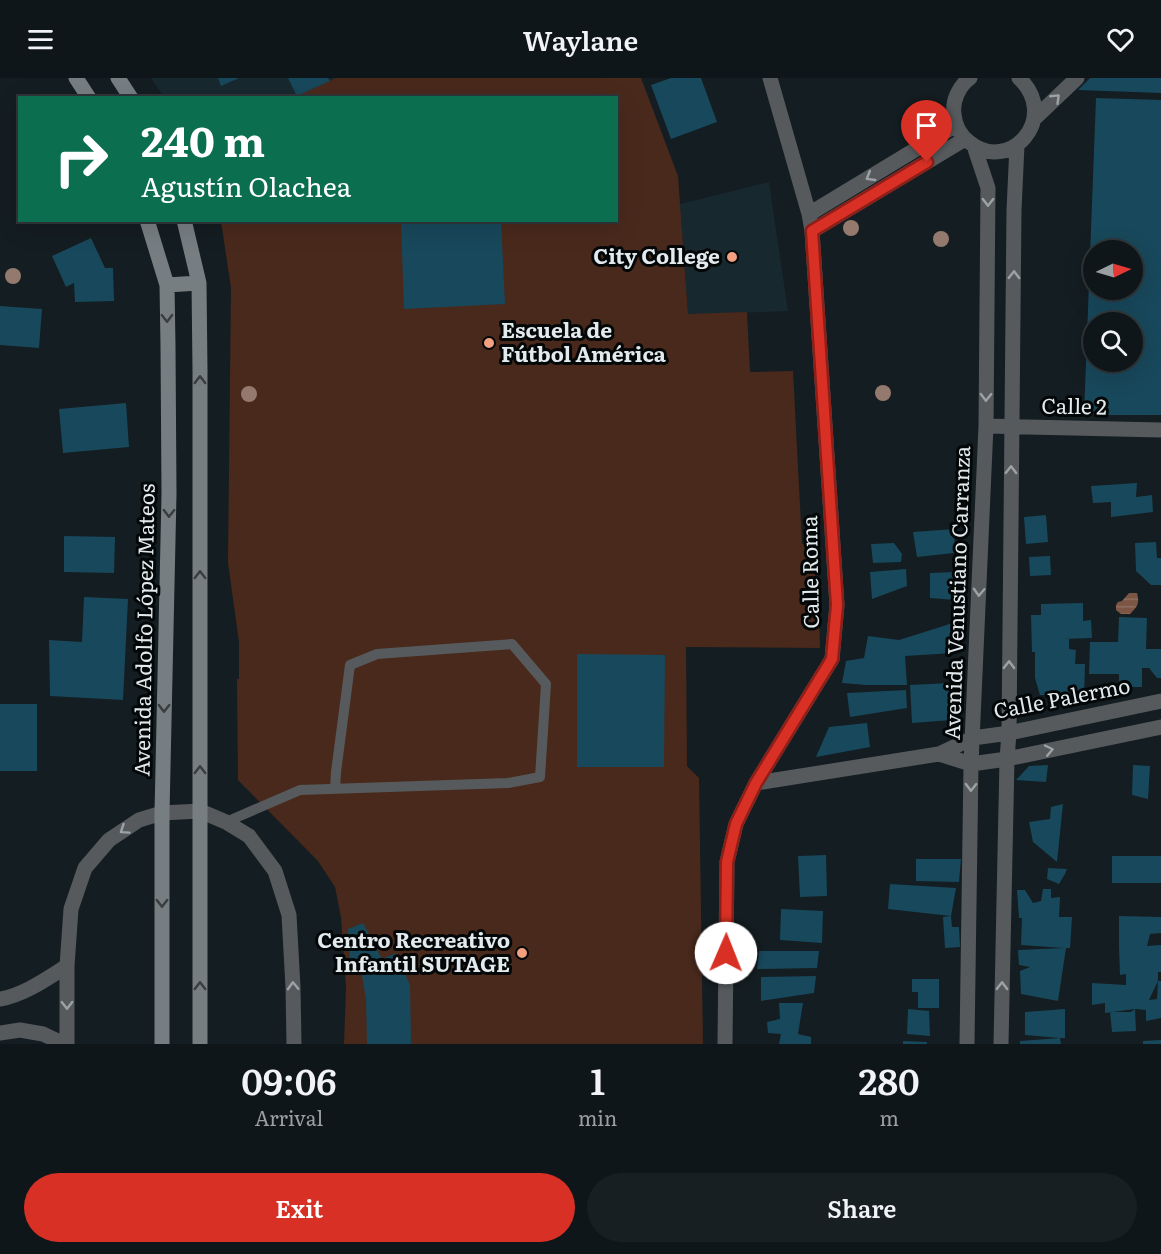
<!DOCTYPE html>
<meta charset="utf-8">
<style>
:root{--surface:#0f1619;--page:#181f22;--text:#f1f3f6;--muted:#9b9fa2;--line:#2f3538;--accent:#d93025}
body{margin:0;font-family:Literata,serif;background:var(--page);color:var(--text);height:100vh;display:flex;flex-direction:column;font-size:22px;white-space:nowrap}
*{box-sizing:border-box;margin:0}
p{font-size:20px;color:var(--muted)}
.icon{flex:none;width:33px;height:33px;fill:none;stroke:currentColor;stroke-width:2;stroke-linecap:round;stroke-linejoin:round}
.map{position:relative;height:966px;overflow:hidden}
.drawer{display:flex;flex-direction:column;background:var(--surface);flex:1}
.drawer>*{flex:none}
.banner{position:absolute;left:18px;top:18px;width:600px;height:126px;border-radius:0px;box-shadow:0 6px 24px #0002,0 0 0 2px var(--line);background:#0b6e4f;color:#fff;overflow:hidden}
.needle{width:39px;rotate:85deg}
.fabs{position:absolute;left:1083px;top:162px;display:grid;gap:12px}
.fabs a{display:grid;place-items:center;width:60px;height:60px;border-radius:50%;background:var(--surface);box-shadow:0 6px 24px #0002,0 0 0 2px var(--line);font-size:30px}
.pin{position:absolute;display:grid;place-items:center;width:51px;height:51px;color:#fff;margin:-62px -26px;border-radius:50% 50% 50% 0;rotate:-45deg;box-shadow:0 0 6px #0007}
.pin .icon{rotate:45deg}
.me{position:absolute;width:66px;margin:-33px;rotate:1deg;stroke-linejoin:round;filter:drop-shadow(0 0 4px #0008)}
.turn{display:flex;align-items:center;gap:21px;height:126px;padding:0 24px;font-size:27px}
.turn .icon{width:78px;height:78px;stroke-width:2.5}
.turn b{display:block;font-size:42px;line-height:51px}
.eta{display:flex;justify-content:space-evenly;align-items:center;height:102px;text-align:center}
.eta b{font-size:36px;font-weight:600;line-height:42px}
.cta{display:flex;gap:12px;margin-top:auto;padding:12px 24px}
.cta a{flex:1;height:69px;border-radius:36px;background:var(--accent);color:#fff;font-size:24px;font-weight:600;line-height:69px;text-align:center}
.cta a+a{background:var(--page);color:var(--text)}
header{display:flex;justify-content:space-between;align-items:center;height:78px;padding:0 24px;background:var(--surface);font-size:27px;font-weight:600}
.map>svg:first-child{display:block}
</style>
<header><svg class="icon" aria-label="menu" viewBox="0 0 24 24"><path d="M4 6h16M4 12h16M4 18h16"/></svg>Waylane<svg class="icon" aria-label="heart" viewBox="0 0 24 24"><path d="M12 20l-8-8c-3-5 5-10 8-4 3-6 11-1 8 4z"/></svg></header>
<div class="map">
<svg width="1161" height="966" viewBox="0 0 1161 966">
<defs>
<pattern id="water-rules" width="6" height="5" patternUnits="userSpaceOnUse" patternTransform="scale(1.5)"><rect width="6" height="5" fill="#7d5544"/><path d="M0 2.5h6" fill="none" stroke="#8f6e5f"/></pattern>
</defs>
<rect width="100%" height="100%" fill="#141d21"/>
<!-- built -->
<path fill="#18282f" d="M151,0H337L294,20L164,19Z
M769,104L788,233L688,237L680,126Z"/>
<!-- park -->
<path fill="#49291c" d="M336,0H641L678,98L688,236L747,234L750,294L793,293L802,466L817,465L820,570L686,569L687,688L699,700L703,966H344L346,910L341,839L335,809L318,783L238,702L237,601H239V564L228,485L231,210L221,143L616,142V20L294,19Z"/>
<!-- water -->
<path fill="url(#water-rules)" d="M1129,515H1137C1140,526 1137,529 1130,536H1121L1116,532V527L1118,524L1122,523Z"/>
<!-- building -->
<path fill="#18485b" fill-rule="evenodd" d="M218,0H239L221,8Z
M288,0H328L330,3L297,18Z
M671,0H701L717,44L671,61L651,7Z
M1090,0H1161V15L1078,12Z
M1096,20L1161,22V337H1084ZM1094,172H1132V212H1094ZM1094,244H1132V284H1094Z
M401,142H501L505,226L404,231Z
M91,160L105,190H113L114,223L75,224L74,205L66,209L52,178Z
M0,228L42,231L39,270L0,267Z
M126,325L129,369L63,375L59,331Z
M1137,405L1136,419L1152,417L1153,434L1111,439V424L1093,425L1091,408Z
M1046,437L1048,464L1026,466L1024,439Z
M955,451L954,475L917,479L913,454Z
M64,458L115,459L114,495L64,494Z
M1156,464L1157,480H1161V507H1151L1136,493L1135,465Z
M894,465L902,476L901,484L873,485L871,466Z
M1050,478L1051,497L1030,498L1029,479Z
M906,491L907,508L872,521L870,494Z
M954,494L956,522L930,520V495Z
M84,519L128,521L123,622L50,618L49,562L82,564Z
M1083,525V543L1091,542L1092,560L1061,561H1069V571L1076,572L1075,586H1085L1084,619L1040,617L1035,600V574H1032L1031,537H1041V526Z
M1119,539L1147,540L1146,571H1161V600H1157L1149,590H1142V609H1119V596H1089L1090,564H1118Z
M953,545L954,575L905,578L907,607H866L842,605L846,583L864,580L868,558L899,562Z
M577,576L665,577L664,689H577Z
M950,605L952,642L912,645L910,607Z
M906,612L907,630L850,639L847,615Z
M0,626H37V693H0Z
M867,645L870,669L816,679L829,649Z
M1048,687L1046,704L1016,702L1029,688Z
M1133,687L1150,688L1148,721L1132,717Z
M1063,726L1057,784L1033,764L1029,744L1050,741L1051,729Z
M826,777L827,818L800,819L798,778Z
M1112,778H1161V805H1112Z
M916,781H961L959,804L916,803Z
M1048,790L1067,791L1065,796L1059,806L1047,801Z
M890,806L956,810L951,838L888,831Z
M1043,811H1051V820L1060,819L1059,839H1072L1070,870H1066L1058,923L1021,916L1020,893L1030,889L1019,887L1018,872L1064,870L1021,867L1022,840H1019L1017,812H1025L1033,825L1041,823Z
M781,831L823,833L822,865L780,862Z
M951,838L952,849H959L960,869L945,870L943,839Z
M1119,838L1161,839V855L1150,856L1147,868L1161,867V894H1158V903L1149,922L1157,921L1158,903H1161V940L1146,943V932L1135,931L1105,935V925L1092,927V905L1126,907V896L1120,897L1119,870Z
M363,845L382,881L396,875L410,907L411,966H367L366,921L361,891L351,894L348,851Z
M759,873H819L817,890L757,891Z
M816,898L814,915L761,923V899Z
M912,901H939V930H918V914H912Z
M779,925H803L798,956L811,959V966H779L781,956L768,955L767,944L780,941Z
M908,931L929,933L930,958L907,956Z
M1065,931V960H1060L1061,966H1020V963L1060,960L1025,957V934Z
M1135,931L1136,953L1112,954L1110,934H1131Z
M1161,962V966H1143V963Z
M903,963L927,964V966H903Z"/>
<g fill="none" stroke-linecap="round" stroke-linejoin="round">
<!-- lane -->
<path stroke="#565a5d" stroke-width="10" d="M226,744L300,712L508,705L540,699L546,606L512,566L377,576L350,587L336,694L335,711"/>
<!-- street -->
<path stroke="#565a5d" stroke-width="15" d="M970,0C959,8 952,23 954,36C955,48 960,57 969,64C1009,97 1061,40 1019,0
M1034,41L1077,0
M809,136L956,47
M812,153L965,61
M986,348L1161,352
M939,676L971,686L1007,681L1161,649
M756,705L939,676L973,660L1009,655L1161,623
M0,921C24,917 46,901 67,888
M0,955L20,952L43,956L64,966
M67,966V888L71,831L85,790L109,762L139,742L162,735L200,733L226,744L249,758L275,793L289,837L293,909L294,966
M725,966L727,784L736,746L756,705L832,581L837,527L812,153L809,136L770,0
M967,966L971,686L986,348L988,110L974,68
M1001,966L1007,681L1009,655L1014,132L1017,67"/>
<!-- secondary -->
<path stroke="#777e82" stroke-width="15" d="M76,0L89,20
M118,0L131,20
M147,142L167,207L168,268L169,416L162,735V966
M184,142L199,205L200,292V966
M167,207L199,205"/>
</g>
<!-- trees -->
<g fill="#94796e">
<circle cx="851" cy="150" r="8"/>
<circle cx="941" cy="161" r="8"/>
<circle cx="13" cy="198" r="8"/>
<circle cx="883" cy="315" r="8"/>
<circle cx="249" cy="316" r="8"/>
</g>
<!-- one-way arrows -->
<defs><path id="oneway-chevron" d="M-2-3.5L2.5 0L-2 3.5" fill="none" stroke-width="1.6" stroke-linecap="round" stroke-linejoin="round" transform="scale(1.5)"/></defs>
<g stroke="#9ca2a5">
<use href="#oneway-chevron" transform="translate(1056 20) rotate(-44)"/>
<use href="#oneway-chevron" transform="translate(870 99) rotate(149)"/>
<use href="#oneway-chevron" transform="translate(988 124) rotate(91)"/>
<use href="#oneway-chevron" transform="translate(1014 197) rotate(-89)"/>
<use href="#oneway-chevron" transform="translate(986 319) rotate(91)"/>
<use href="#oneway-chevron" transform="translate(1011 392) rotate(-89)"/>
<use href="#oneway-chevron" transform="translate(979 514) rotate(92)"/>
<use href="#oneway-chevron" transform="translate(1009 587) rotate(-89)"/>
<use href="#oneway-chevron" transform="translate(1049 672) rotate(-12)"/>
<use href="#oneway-chevron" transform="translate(971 709) rotate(91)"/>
<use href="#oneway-chevron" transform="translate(124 752) rotate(146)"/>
<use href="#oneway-chevron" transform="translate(293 908) rotate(-92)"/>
<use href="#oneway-chevron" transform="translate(1002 908) rotate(-89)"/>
<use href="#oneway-chevron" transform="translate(67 927) rotate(89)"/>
</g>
<g stroke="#383d3f">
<use href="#oneway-chevron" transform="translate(167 240) rotate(89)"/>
<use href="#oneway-chevron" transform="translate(200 302) rotate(-90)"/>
<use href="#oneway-chevron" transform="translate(169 435) rotate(91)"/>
<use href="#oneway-chevron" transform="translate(200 497) rotate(-90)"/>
<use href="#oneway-chevron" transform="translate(164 630) rotate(91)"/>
<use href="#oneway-chevron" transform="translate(200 692) rotate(-90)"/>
<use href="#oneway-chevron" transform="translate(162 825) rotate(90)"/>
<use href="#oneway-chevron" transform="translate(200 908) rotate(-90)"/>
</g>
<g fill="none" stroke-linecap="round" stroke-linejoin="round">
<defs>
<path id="route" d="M726,875L727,784L736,746L756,705L832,581L837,527L812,153L927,84"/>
</defs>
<!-- route casing -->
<use href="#route" stroke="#8d1f18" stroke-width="15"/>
<!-- route -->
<use href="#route" stroke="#d93025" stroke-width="10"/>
</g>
<!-- markers -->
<g fill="#f2a07f" stroke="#040708" stroke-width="2">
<circle cx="732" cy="179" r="6"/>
<circle cx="489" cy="265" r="6"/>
<circle cx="522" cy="875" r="6"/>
</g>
<g text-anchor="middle" stroke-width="6" stroke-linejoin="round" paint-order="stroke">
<!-- poi labels -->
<g font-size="21" font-weight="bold" fill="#e3eaed" stroke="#040708" text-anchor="end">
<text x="720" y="186">City College</text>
<text x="501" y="260" text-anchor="start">Escuela de<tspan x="501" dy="24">Fútbol América</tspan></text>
<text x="510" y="870">Centro Recreativo<tspan x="510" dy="24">Infantil SUTAGE</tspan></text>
</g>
<!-- street labels -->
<g font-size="21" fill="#e3eaed" stroke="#040708">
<text transform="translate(1074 329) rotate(1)" y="7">Calle 2</text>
<text transform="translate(811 494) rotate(-91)" y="7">Calle Roma</text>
<text transform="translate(958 515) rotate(-88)" y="7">Avenida Venustiano Carranza</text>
<text transform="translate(145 552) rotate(-89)" y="7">Avenida Adolfo López Mateos</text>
<text transform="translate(1062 621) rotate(-11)" y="7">Calle Palermo</text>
</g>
</g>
</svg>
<div class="fabs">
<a><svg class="needle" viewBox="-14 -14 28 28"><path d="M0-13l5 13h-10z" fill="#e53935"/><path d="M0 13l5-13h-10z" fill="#9b9fa2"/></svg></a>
<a><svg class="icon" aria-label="search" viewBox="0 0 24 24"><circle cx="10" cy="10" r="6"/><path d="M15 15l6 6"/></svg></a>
</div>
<div class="pin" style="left:927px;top:84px;background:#d93025"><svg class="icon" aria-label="arrive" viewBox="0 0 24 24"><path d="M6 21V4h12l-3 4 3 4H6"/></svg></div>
<svg class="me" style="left:726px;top:875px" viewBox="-20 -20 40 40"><circle r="19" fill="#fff"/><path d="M0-13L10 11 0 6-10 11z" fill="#d93025"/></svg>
<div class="banner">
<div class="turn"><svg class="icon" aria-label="right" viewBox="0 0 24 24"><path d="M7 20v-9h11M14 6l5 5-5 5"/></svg><div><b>240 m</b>Agustín Olachea</div></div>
</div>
</div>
<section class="drawer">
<div class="eta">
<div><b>09:06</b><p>Arrival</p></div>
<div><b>1</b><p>min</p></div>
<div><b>280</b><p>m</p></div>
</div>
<div class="cta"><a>Exit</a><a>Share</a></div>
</section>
